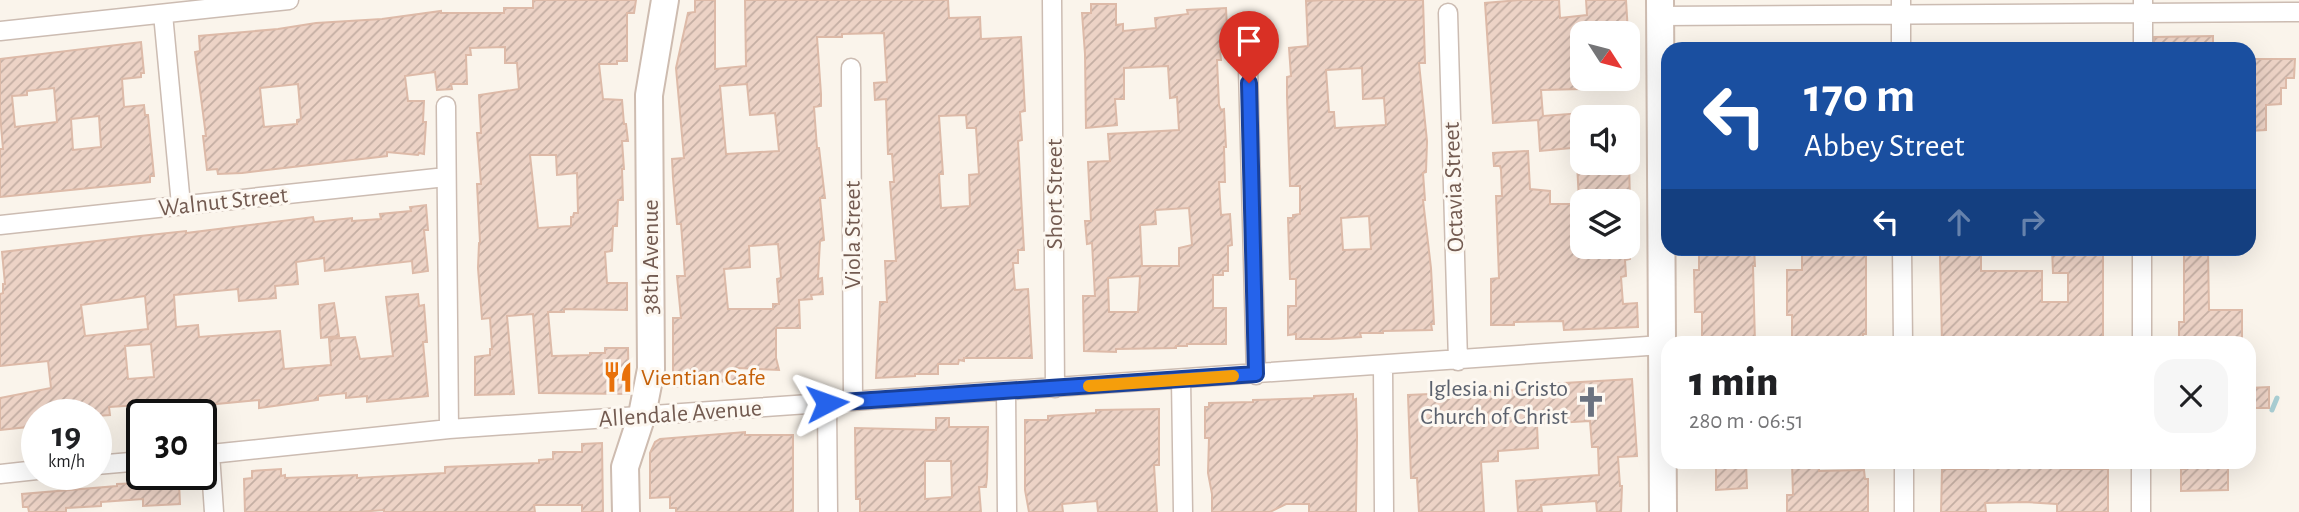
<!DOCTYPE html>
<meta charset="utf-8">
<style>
:root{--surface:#fff;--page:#f6f6f6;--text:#202124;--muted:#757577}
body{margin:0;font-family:"Alegreya Sans",sans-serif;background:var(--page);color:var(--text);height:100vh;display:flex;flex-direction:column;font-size:26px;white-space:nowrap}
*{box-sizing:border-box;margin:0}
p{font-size:23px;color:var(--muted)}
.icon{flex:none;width:38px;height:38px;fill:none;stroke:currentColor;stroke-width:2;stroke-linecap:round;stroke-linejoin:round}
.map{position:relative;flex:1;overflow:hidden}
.details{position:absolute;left:1661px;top:336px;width:595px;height:133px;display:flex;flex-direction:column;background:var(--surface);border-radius:21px;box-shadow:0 7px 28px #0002}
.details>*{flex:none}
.guide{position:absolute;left:1661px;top:42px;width:595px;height:214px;border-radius:21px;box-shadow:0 7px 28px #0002;background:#1a4fa0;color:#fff;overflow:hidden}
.needle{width:46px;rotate:126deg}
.buttons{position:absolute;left:1570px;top:21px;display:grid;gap:14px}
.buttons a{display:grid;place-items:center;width:70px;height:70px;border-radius:14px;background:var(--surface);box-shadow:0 7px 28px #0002;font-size:35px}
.speed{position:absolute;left:21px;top:399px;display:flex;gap:14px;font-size:35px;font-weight:700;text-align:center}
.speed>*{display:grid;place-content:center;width:91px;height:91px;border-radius:50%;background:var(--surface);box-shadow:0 7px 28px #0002;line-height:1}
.speed small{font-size:18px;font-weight:400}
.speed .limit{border:4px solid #111;border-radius:10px;background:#fff;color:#111}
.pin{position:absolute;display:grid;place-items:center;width:60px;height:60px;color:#fff;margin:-72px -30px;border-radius:50% 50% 50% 0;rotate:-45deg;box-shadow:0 0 7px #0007}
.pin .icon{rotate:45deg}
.me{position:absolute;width:77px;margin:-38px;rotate:86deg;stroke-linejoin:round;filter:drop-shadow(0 0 5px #0008)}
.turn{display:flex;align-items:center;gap:24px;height:147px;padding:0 28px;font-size:32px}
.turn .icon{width:91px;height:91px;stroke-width:2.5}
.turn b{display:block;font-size:49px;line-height:60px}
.lanes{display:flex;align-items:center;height:66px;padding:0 28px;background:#0003;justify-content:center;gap:35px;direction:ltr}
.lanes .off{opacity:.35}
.round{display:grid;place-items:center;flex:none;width:74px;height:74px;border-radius:21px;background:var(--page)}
.headline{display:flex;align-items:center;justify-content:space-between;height:119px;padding:0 28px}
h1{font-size:42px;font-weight:800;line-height:52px}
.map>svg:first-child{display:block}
</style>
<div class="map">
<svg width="2299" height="512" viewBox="0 0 2299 512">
<defs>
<pattern id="building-hatch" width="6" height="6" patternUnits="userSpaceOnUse" patternTransform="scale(1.75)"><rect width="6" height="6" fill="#edd3c6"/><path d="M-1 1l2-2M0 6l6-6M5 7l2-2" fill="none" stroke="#c4aea3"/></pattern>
</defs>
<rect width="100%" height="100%" fill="#faf4eb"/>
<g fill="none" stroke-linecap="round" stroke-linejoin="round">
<!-- stream -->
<path stroke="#a9ced3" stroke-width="5" d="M2272,410L2277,398"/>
</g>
<!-- building -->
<path fill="url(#building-hatch)" stroke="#ddbaa8" stroke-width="2" fill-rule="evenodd" d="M533,0H636L634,13H627V61H617V64H599L603,99L622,100L624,124H626L628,141H622L624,169H622L623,200H618L617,226H613L612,251L605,252L607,283H627V310L564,309V312H548L552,356L590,355V353H605V348H628L629,394L539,393L533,314L507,316L514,394L475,395V357L490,355V349H492L490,318L482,319L478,268L479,243L480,242L477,184H481L477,133H481L479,95L519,89L517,63H505V47L470,48L471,55H466L467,84H451L452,89L437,90L435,72L405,76L408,101H424L423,122H426L424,154L419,153L418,155L387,152V156L242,173L218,174L217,169L207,170L203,136H206L195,52L200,51L199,36L278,29L316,23L382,19L441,11V13H504V8H533ZM298,84L301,119L297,120V124L264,127L260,88ZM530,155H556L557,175L577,173L578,213H574L573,217H571V226L538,228Z
M695,0H715V69L746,66L745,0H948L949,18L980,17L981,39L1021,37L1025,111L1020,112L1022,140L1018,141L1024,250H1018V263H1013L1015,290L1028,289L1032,358H964V361L959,360L958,364H938V374H915V376L876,378L880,302H887L885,261H896L890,182H894L892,154H888L886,99L875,100L874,83L887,82L884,33L842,34V37H817L821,94V106L814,107L817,148H819L825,198H820L824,240L820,241L818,279L822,278L823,294L811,295L812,299L799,300L800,328H776V358L779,370L737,368L738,382L707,381V384L673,387V318H681L677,276H685L681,224H677L673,178L672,159L684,158L676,68L688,13L695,12ZM747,84L750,115L775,113L779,151L726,154L720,86ZM966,115L967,128H976L979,174L969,175L970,206L941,208L939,174H943L939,116ZM778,244L781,278L777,279L779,304H773V309H728L724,269L750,267L749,246Z
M1325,0H1423L1425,63H1419L1427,141L1426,172L1423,173L1425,200H1423L1431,268L1434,324H1431L1432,330L1383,331V333H1360L1361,337L1329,339H1296V334L1288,335V306H1296V279H1290L1288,218H1293V215L1300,214V186H1290L1287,96V77L1291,76L1289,48L1308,46L1306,1ZM1362,68L1363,99L1384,98L1386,125L1335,128L1334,112H1329L1326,70ZM1369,216L1371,249L1343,250L1341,218Z
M1519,0H1559L1560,18L1587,15L1586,0H1626L1628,33H1582V89L1541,90L1543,116L1582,113V147L1540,151L1538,120L1493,123L1485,3Z
M1091,4H1116V25L1123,24V31L1156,28L1155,18L1188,14L1187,10L1226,8L1227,28H1223L1224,51H1220L1221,60H1217L1219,105L1221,110L1224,109L1226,147H1224L1225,182H1219L1221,215L1230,214L1232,245L1228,246V271H1223V275H1213V308H1226V344H1187V346H1176V348L1116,349V352L1084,351L1083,296H1095L1092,243L1087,244L1085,221H1091L1088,162L1110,161L1108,134L1179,130L1177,97L1170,98L1168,66L1124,68V99H1115L1117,125L1086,128L1085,54L1082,13H1091ZM1189,208L1192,245L1179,248V266H1142L1140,225L1156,224L1155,210ZM1140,276L1138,312H1109L1108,278Z
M2213,36V49H2154V37Z
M141,42L144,73H141V77L122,79L124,107L144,105L145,115H148L154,176H150V182L0,197V149H3L0,114V59ZM54,88L57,122L15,127L12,96L27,95V91ZM99,116L101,147L73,150L71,119Z
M2249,59H2295L2294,78H2286V88H2281V104L2266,105V130L2249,131Z
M1528,151L1530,189L1550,191V204H1582V247H1629L1630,259L1625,260L1626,276L1621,277L1623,304L1637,303L1638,327L1564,330L1563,321L1514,322V325H1491V279L1499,278L1496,196H1502L1501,170L1500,166H1494L1493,153Z
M1577,163H1629L1630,201H1579Z
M426,205L428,230H424L428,271L413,273L412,261L325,271L324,258L296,262L298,284L275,286L276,298L239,301L238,289L174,295L176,327L198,325L199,337L280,331L284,369L331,365L329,339L355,337L360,359L393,356L386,297L418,294L419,306L424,305L427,342H423L428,396L367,402V396L346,398V393L318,396V400L259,408V400L206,405L207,413L188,415H177L176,408L140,412V405L109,407L110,415L96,416L37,415V426L0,430V398L51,388L48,361L0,366V294L3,293V284H5L2,252L140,236L186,231V233L313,217L314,222L352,218V221L381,219L380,214L411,211L410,207ZM145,296L148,329L85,336L81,305ZM151,344L154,377L128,379L125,346Z
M1699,248H1754L1755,266H1753L1755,343H1702V312H1695L1694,270H1699Z
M1802,248H1866V334H1863V343H1792V315H1787V270H1802Z
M1943,248H1981V271H2042V302H2068V273H2053L2052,248H2103V343H1942L1940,256Z
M2184,248H2208L2209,310H2242V343H2186L2185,338H2179V322H2184Z
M334,303L339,336L321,338L319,305Z
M1632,379L1637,456L1618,457L1620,486H1622L1621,512H1597L1596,501L1541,505L1542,512H1518L1516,481L1599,475L1598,447H1592L1590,421L1537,424L1538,448L1498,451V461L1481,462L1484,512H1419L1417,478H1411L1408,395L1501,391L1548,388L1547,384Z
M2269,387V408H2249V388Z
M1353,394V400L1356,399L1357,436L1356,512H1309V504H1286L1270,512H1212V494L1208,473L1209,438H1205V407H1209V403L1253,402V400L1314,398V396Z
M1159,409V465H1154L1157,512H1098L1097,501L1062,504L1063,512H1029L1025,490V420H1048V416L1096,413V410Z
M936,418H949V427H988L987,478L986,487H979L981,512H860V499H856L855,428L936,430ZM925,461H951L952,497L925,499Z
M745,432V435H793V512H676V508H670V497L650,498V453L655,442L660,439Z
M602,443L603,512H582V505H534L535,512H384V510L358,512H245L244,479L252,478V471L281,469V476L285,475V478L357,475V478L445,473V467L539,463V460L553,459V452H582V444Z
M1716,462H1746L1747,488L1716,490Z
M1819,462V471L1864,470L1865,479H1868V512H1787V495H1793L1792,463Z
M1988,462H2061V469H2108V512H2057V504L2026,502L1985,503L1986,512H1941L1942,469H1988Z
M2186,462H2228V490L2181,491V469H2186Z
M171,479V482H179L180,504L143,506V499L101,502V506L66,508V512H29L28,507H23L22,494L117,486V484L142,483V481Z"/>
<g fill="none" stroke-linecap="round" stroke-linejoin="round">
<defs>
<path id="street" d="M1052,0L1055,388
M1901,0V49
M2143,0V49
M1448,13L1458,361
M163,14L181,205
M1660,16L2299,12
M1247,30L1256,375
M0,31L289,0
M851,68L853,401
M446,106L449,429
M0,225L446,177
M1902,248L1903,343
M2142,343V248
M1383,366L1384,512
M1181,379L1183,512
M1006,391L1007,512
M827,403L828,512
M210,454L214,512
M201,455L449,429L1662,345
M1904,462V512
M96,465L142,461
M0,474L37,470
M2141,512V462"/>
<path id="secondary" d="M1660,0L1663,512
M626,512L625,467L642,415L651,369L649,95L665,0"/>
</defs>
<!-- street casing -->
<use href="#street" stroke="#ccbcb2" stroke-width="21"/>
<!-- secondary casing -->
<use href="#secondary" stroke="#cebcb0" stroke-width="30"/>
<!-- street -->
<use href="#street" stroke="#fff" stroke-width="18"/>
<!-- secondary -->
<use href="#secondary" stroke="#fff" stroke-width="26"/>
</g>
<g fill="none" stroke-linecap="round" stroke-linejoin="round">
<defs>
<path id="route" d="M827,403L1256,374L1249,83"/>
</defs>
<!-- route casing -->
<use href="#route" stroke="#184099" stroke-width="18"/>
<!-- route -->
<use href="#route" stroke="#2563eb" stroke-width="12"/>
<!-- slow -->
<path stroke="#f59e0b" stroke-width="12" d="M1089,386L1233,376"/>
</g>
<!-- icons -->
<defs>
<symbol id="restaurant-bare" viewBox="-9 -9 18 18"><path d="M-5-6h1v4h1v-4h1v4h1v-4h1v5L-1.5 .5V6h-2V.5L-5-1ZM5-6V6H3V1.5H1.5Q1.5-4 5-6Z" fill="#e8710a" stroke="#fdf8f1" stroke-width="2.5" paint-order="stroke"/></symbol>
<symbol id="church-bare" viewBox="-9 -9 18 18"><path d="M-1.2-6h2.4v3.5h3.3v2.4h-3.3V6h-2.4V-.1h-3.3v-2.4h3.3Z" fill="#6b7280" stroke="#fdf8f1" stroke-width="2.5" paint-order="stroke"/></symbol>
</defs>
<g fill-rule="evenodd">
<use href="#restaurant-bare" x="596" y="355" width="44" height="44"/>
<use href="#church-bare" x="1569" y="380" width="44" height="44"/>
</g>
<g text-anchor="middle" stroke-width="6" stroke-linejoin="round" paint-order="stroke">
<!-- street labels -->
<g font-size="24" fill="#735b51" stroke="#fdf8f1">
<text transform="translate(1453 187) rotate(-92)" y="8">Octavia Street</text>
<text transform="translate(1054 194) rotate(-90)" y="8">Short Street</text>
<text transform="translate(223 201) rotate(-6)" y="8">Walnut Street</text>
<text transform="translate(852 235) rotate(-90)" y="8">Viola Street</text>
<text transform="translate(650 257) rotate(-90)" y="8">38th Avenue</text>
<text transform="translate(680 413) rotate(-4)" y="8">Allendale Avenue</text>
</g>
<!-- food labels -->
<g font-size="24" fill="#c56008" stroke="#fdf8f1" text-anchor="start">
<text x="641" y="385">Vientian Cafe</text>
</g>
<!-- worship labels -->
<g font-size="24" fill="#5b616d" stroke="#fdf8f1" text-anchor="end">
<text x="1568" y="396">Iglesia ni Cristo<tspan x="1568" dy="28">Church of Christ</tspan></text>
</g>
</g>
</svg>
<div class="buttons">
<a><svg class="needle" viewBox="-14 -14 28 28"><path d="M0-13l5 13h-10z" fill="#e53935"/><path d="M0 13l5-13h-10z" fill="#757577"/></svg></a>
<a><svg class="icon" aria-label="sound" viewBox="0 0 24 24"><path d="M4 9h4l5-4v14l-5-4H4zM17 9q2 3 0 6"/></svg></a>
<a><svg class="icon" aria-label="layers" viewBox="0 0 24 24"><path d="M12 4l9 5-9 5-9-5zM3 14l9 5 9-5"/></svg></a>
</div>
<div class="speed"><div>19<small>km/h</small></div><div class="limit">30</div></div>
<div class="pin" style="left:1249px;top:83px;background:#d93025"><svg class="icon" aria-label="arrive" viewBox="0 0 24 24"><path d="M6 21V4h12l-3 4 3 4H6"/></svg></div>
<svg class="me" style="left:827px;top:403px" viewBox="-20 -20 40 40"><path d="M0-17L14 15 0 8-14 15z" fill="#2563eb" stroke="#fff" stroke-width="4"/></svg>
<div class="guide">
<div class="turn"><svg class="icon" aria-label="left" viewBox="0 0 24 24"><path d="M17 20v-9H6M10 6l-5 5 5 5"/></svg><div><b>170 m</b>Abbey Street</div></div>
<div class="lanes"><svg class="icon" aria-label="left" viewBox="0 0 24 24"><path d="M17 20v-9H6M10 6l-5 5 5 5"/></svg><svg class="icon off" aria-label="ahead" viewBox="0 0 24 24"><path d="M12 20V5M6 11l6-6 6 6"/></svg><svg class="icon off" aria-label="right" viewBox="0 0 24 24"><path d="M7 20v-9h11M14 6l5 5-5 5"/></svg></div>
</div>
<section class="details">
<div class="headline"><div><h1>1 min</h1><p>280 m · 06:51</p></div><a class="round"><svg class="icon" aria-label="close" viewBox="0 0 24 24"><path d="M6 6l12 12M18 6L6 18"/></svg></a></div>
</section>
</div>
